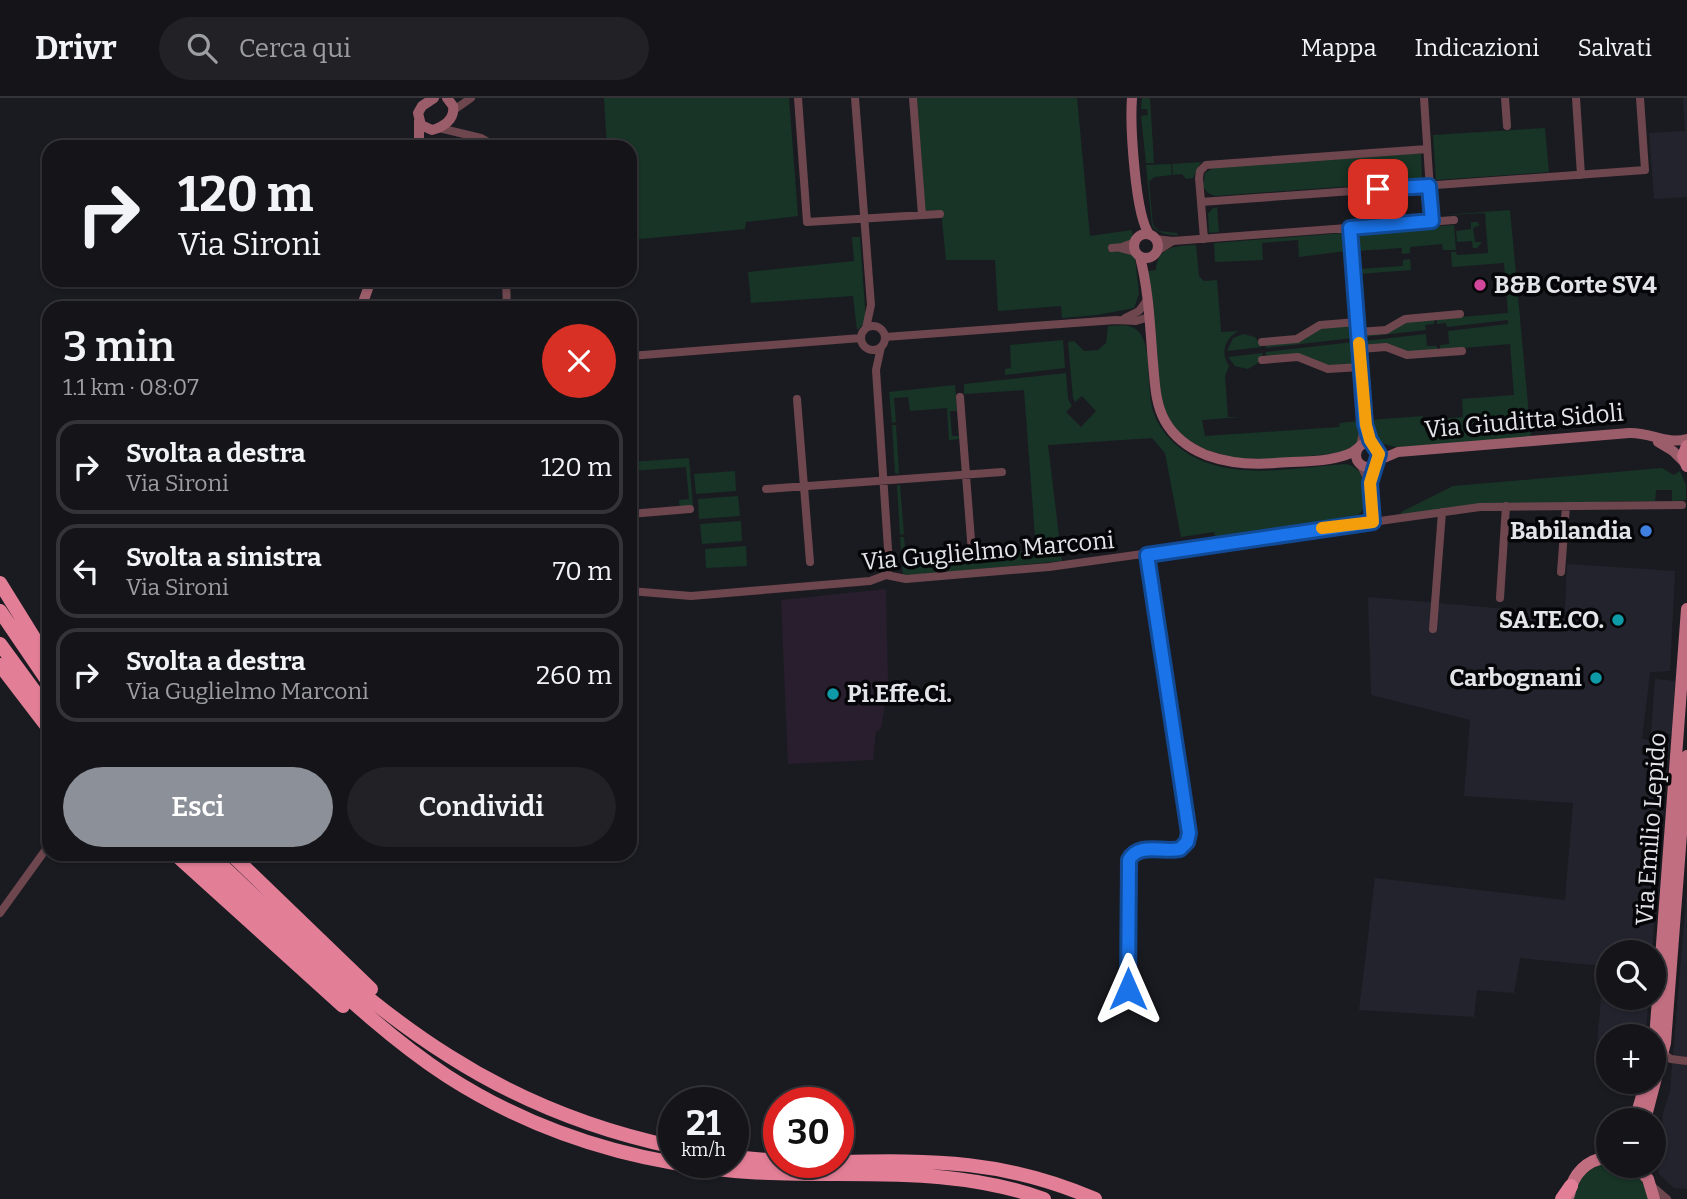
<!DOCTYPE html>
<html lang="it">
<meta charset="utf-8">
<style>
:root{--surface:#141419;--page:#212126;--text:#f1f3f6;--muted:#9d9ea2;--line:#333338;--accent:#8c9099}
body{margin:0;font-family:Bitter,serif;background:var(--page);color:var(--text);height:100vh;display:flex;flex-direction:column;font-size:26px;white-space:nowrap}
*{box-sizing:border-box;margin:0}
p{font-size:23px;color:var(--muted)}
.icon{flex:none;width:38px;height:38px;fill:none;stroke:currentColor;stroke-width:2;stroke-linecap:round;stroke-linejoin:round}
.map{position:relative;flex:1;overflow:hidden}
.side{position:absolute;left:42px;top:203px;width:595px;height:560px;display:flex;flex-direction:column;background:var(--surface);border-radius:21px;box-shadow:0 2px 5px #0004,0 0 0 2px var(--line)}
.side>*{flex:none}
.banner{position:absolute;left:42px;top:42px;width:595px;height:147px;border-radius:21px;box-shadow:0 2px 5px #0004,0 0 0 2px var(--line);background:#141419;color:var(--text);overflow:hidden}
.controls{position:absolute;left:1596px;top:842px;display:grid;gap:14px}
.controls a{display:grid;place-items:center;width:70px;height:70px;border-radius:50%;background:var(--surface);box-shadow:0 2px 5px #0004,0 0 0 2px var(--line);font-size:35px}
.speed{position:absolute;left:658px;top:989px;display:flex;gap:14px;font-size:35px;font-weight:700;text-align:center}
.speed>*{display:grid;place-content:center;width:91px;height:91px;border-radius:50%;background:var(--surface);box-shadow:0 2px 5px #0004,0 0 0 2px var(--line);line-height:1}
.speed small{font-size:18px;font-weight:400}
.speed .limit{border:10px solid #d22;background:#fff;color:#111}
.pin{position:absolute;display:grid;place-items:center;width:60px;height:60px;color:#fff;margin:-30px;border-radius:14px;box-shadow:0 4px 10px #0006}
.me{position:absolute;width:77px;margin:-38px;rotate:0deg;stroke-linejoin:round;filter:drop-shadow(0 0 5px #0008)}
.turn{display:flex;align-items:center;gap:24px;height:147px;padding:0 21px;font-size:32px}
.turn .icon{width:91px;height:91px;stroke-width:2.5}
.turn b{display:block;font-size:49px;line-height:60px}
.round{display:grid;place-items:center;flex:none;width:74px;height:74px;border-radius:37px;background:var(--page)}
.head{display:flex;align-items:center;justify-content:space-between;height:119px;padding:0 21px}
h1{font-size:42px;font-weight:600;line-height:52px}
.primary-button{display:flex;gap:14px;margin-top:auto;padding:14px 21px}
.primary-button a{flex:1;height:80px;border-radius:42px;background:var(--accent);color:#fff;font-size:28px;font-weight:600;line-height:80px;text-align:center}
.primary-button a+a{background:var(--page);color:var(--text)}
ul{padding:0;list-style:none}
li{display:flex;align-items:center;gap:21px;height:94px;margin:0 14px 10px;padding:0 7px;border:4px solid var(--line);border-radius:21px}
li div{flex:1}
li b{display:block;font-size:26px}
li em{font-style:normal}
header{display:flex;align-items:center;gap:42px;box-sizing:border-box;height:98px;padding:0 35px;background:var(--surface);border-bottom:2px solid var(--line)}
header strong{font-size:33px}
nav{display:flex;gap:38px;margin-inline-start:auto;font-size:24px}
.search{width:490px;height:63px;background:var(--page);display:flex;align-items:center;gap:18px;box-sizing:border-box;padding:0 24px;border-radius:38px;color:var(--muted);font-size:26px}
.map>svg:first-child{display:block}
</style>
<header>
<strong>Drivr</strong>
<div class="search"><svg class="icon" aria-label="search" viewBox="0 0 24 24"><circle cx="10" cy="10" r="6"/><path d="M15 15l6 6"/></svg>Cerca qui</div>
<nav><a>Mappa</a><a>Indicazioni</a><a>Salvati</a></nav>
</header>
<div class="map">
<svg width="1687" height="1101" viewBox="0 0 1687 1101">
<rect width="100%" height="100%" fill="#1a1b21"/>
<!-- built -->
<path fill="#23232e" d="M1683,0H1687V99L1654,101L1649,35L1685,33Z
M1567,466L1675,473L1670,573L1650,574L1642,641L1669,645L1652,854H1608V900H1649L1645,938H1608V945H1597L1604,868L1520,860L1514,895L1477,892L1474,919L1359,912L1375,780L1565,802L1573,705L1464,698L1470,622L1371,597L1368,499L1565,516Z
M1655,581L1675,583L1672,636L1651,635Z
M1687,789V1091L1674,1090L1658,1075L1663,1015L1670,993Z"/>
<!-- industrial -->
<path fill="#281e2d" d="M886,491L888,587L881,631L876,633L873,662L788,666L781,502Z"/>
<!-- green -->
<path fill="#173426" d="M604,0H789L798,118L746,124L745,131L630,142V49H607Z
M917,0H1077L1090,138L1132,132L1139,196L1134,210L1097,217L1062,220L1061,208L998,213L995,162H946L941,112L925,113Z
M1142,0H1150L1154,65H1146L1141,18L1148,17L1147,11H1141Z
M1545,30L1549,74L1436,82L1433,37Z
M1421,55L1422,83L1215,98L1208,95L1203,89L1205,75L1213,70Z
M1201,64L1193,80L1186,81L1182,76L1173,77L1172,66Z
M1171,66L1172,77L1155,79L1149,83L1153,127L1159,133L1177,135L1178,137C1170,138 1158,135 1152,128L1146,67Z
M1217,109L1219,134L1209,135L1208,116L1212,111Z
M1510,112L1531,339L1400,350C1382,345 1372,348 1370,322L1423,318V322L1463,319L1462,301L1514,297L1510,246L1440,252V247L1449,246L1448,233L1508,226V222L1447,229L1446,225L1437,226V221L1508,215L1504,165L1452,169L1451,154H1456L1457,157L1488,155L1485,115L1443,117Z
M1471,124H1477L1480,127L1473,130L1475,144H1482L1477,150H1473L1472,143L1457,144L1456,133L1471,131Z
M1454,127L1456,152H1443L1442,146L1410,149V155L1402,156V150L1357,153V134Z
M1344,135L1346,153L1299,159L1298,142L1262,145L1263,162L1215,164L1214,145Z
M852,139H860L866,224L857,232L853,198L751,205L748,174L854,163Z
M1196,147L1199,178L1204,183L1217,182L1221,234L1239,233C1225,240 1220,254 1229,268L1225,278L1228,319H1241L1202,322L1205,338L1339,329L1340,325L1358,323V327H1361L1357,346L1344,355L1273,361L1234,360L1204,351L1182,338L1170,323L1161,301L1148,173L1156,172C1157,148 1177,148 1196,147Z
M1410,161L1411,172L1359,176V171L1403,168V162Z
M1434,221V226L1425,227L1426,232L1364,239V236L1405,224Z
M1123,227C1130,228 1137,230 1141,237C1152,253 1146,294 1154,316C1163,339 1184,357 1208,365C1251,380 1301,369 1346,366C1359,369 1363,377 1364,390C1365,397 1366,405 1363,411C1353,431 1283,434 1259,437C1245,437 1231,442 1216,444L1214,434L1181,439L1165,355L1152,340L1048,347L1062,463L910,478L903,477L900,439H904L906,462L1036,452L1024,292L964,296V286L1066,275L1068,301L1072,308L1066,314L1081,329L1096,313L1082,298L1075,304L1073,300L1068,244L1074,243L1084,253L1098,252L1106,245L1108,228Z
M1352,228L1353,240L1266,250L1265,247L1322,230Z
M1243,236L1255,239L1262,249L1227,253L1233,240Z
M1426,236L1427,248H1437V252L1407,254L1365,248L1364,243Z
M1063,242L1065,270L1005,277V271L1011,270L1010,247Z
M1353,244L1355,267L1328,268L1298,256L1265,259L1266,254Z
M1263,255L1258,265L1248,271L1235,268L1228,259Z
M955,287L957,313H950L952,338H959V341L949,342L947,310L910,313L908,299L894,300L896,324L892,325L889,294Z
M892,327H896L899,376L895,375Z
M689,360L693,409L680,410L679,402L689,401L686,369L630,373V364Z
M1662,370L1674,377L1680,373L1686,387V402L1672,403V392H1656L1655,403H1617L1401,418V414L1453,388Z
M735,373L736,393L696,396L694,376Z
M900,387L904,436L900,437L897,388Z
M738,398L740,418L699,421L698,401Z
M741,423L742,443L702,446L700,426Z
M746,448L747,468L706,470L705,451Z
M1608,1064V1068C1639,1068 1639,1074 1649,1101H1572C1577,1078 1587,1070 1608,1064Z"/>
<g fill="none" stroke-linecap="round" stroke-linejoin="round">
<!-- street -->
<path stroke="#6e464e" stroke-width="8" d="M798,0L807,124L940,116
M855,0L871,207L866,230
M913,0L922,117
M1424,0L1432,123
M1505,0L1507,28
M1576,0L1581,77
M454,12L471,0
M439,30L481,40L497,49
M1201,104L1645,72L1640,0
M1350,130L1365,326L1360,348
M1155,141L1173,143L1454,122
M1204,141L1199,80L1200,73L1206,67L1427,51
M1112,150L1122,149L1135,144
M1120,150L1135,154
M1156,154L1173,143
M506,182L507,210
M1125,220L1139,213L1147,202
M861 240a12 12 0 1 1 24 0a12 12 0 1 1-24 0Z
M1358,234L1386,232L1405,221L1460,216
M885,239L1116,222L1136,223L1149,219
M1262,244L1297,241L1320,227L1357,224
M881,249L876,272L889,466L886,477
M1360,251L1386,249L1407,257L1462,253
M630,258L861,240
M1262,262L1298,259L1328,271L1361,269
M960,299L972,455
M797,301L810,464
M1366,329L1375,348
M1360,366L1370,386L1373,424
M766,391L1002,374
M630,416L690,411
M1561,474L1566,408
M630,493L691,498L870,483L886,477L906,481L1049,469L1480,409L1682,407
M1500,500L1506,408
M1433,531L1442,414
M0,815L49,747
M1128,891L1129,760L1138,752L1180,750L1187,744L1189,735L1147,457
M1663,956L1671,961L1687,963
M1606,1027L1608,1026
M1653,1089L1667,1101"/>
<!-- secondary -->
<path stroke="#9c5d6b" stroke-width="10" d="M434,0L422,8L418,15L421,27L432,32C444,29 455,21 453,8L447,0
M1132,0C1130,26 1135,120 1150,137
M419,23V49
M1134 148a12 12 0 1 1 24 0a12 12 0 1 1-24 0Z
M1140,159C1149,193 1150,230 1153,265C1155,285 1155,305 1165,323C1174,339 1189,350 1206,357C1228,365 1251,367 1275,365C1297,363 1343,365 1358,350
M361,210L371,182
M1658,344L1673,353L1686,366
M1356 357a12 12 0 1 1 24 0a12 12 0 1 1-24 0Z
M1377,363L1398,354L1629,335C1650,334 1667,347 1687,341"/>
<!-- primary -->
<path stroke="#c16e81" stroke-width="12" d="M1687,348L1683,358L1687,368
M1654,954L1687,511
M1635,1022L1646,984
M1645,1022L1665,945L1687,658
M1636,1068L1648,1081L1654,1101
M1569,1097C1573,1075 1587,1062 1608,1059"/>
<!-- highway -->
<path stroke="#e27e96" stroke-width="14" d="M0,485L49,564
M0,513L49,585
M0,546L49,613
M0,567L49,631
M175,756L343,908
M192,756C228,789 265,823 301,856C347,900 394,943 447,978C534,1034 632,1064 735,1073C841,1082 940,1064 1044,1101
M210,756C285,827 361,903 449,958C518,1002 594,1032 674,1049
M231,756L371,891
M733,1059L779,1063
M812,1064H834
M838,1064C934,1062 1005,1062 1095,1101
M1562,1101L1571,1088"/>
</g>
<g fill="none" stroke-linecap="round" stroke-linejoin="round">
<defs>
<path id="route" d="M1128,891L1129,762C1138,744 1163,755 1180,751L1187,744L1189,735L1147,457L1373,424L1370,385L1379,356L1370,342L1365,326L1350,130L1432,123L1429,88L1378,91"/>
</defs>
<!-- route casing -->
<use href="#route" stroke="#114b97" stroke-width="18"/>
<!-- route -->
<use href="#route" stroke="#1a73e8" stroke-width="12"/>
<!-- slow -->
<path stroke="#f59e0b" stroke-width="12" d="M1322,430L1373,424L1370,385L1379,356L1370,342L1366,327L1359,245"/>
</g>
<!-- markers -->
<circle fill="#d1479c" stroke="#060608" stroke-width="2.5" cx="1480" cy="187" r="7"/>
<circle fill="#3f7fe0" stroke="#060608" stroke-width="2.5" cx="1646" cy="433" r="7"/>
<g fill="#0f9aa8" stroke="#060608" stroke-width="2.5">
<circle cx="1618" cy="522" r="7"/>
<circle cx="1596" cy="580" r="7"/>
<circle cx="833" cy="596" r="7"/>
</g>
<g text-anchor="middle" stroke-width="7" stroke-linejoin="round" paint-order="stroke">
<!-- poi labels -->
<g font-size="24" font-weight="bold" fill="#e3e4e8" stroke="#060608" text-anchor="end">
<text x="1494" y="195" text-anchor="start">B&amp;B Corte SV4</text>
<text x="1632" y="441">Babilandia</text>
<text x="1604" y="530">SA.TE.CO.</text>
<text x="1582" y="588">Carbognani</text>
<text x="847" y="604" text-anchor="start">Pi.Effe.Ci.</text>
</g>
<!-- street labels -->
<g font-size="24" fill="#e3e4e8" stroke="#060608">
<text transform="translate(1524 323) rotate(-5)" y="8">Via Giuditta Sidoli</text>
<text transform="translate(988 453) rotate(-5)" y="8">Via Guglielmo Marconi</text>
<text transform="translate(1651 731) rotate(-86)" y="8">Via Emilio Lepido</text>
</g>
</g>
</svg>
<div class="controls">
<a><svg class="icon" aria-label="search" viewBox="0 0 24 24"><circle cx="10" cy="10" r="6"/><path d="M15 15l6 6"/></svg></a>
<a>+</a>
<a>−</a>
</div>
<div class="speed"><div>21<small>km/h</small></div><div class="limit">30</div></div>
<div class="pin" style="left:1378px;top:91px;background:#d93025"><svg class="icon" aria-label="arrive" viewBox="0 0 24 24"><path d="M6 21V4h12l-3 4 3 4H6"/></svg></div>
<svg class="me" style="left:1128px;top:891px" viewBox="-20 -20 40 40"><path d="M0-17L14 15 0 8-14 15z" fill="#1a73e8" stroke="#fff" stroke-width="4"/></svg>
<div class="banner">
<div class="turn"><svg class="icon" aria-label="right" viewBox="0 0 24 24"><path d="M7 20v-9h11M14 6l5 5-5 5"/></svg><div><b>120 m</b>Via Sironi</div></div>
</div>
<section class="side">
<div class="head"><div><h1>3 min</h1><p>1.1 km · 08:07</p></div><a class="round" style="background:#d93025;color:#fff"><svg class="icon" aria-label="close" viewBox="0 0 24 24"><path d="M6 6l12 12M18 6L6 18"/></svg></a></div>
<ul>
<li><svg class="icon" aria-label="right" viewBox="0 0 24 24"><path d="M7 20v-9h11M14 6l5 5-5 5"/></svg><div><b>Svolta a destra</b><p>Via Sironi</p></div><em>120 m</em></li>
<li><svg class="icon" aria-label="left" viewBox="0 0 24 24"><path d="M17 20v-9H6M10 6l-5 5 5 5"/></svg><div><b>Svolta a sinistra</b><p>Via Sironi</p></div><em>70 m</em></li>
<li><svg class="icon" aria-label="right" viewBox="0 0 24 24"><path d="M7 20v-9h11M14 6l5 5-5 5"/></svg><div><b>Svolta a destra</b><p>Via Guglielmo Marconi</p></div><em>260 m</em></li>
</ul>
<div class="primary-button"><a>Esci</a><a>Condividi</a></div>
</section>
</div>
